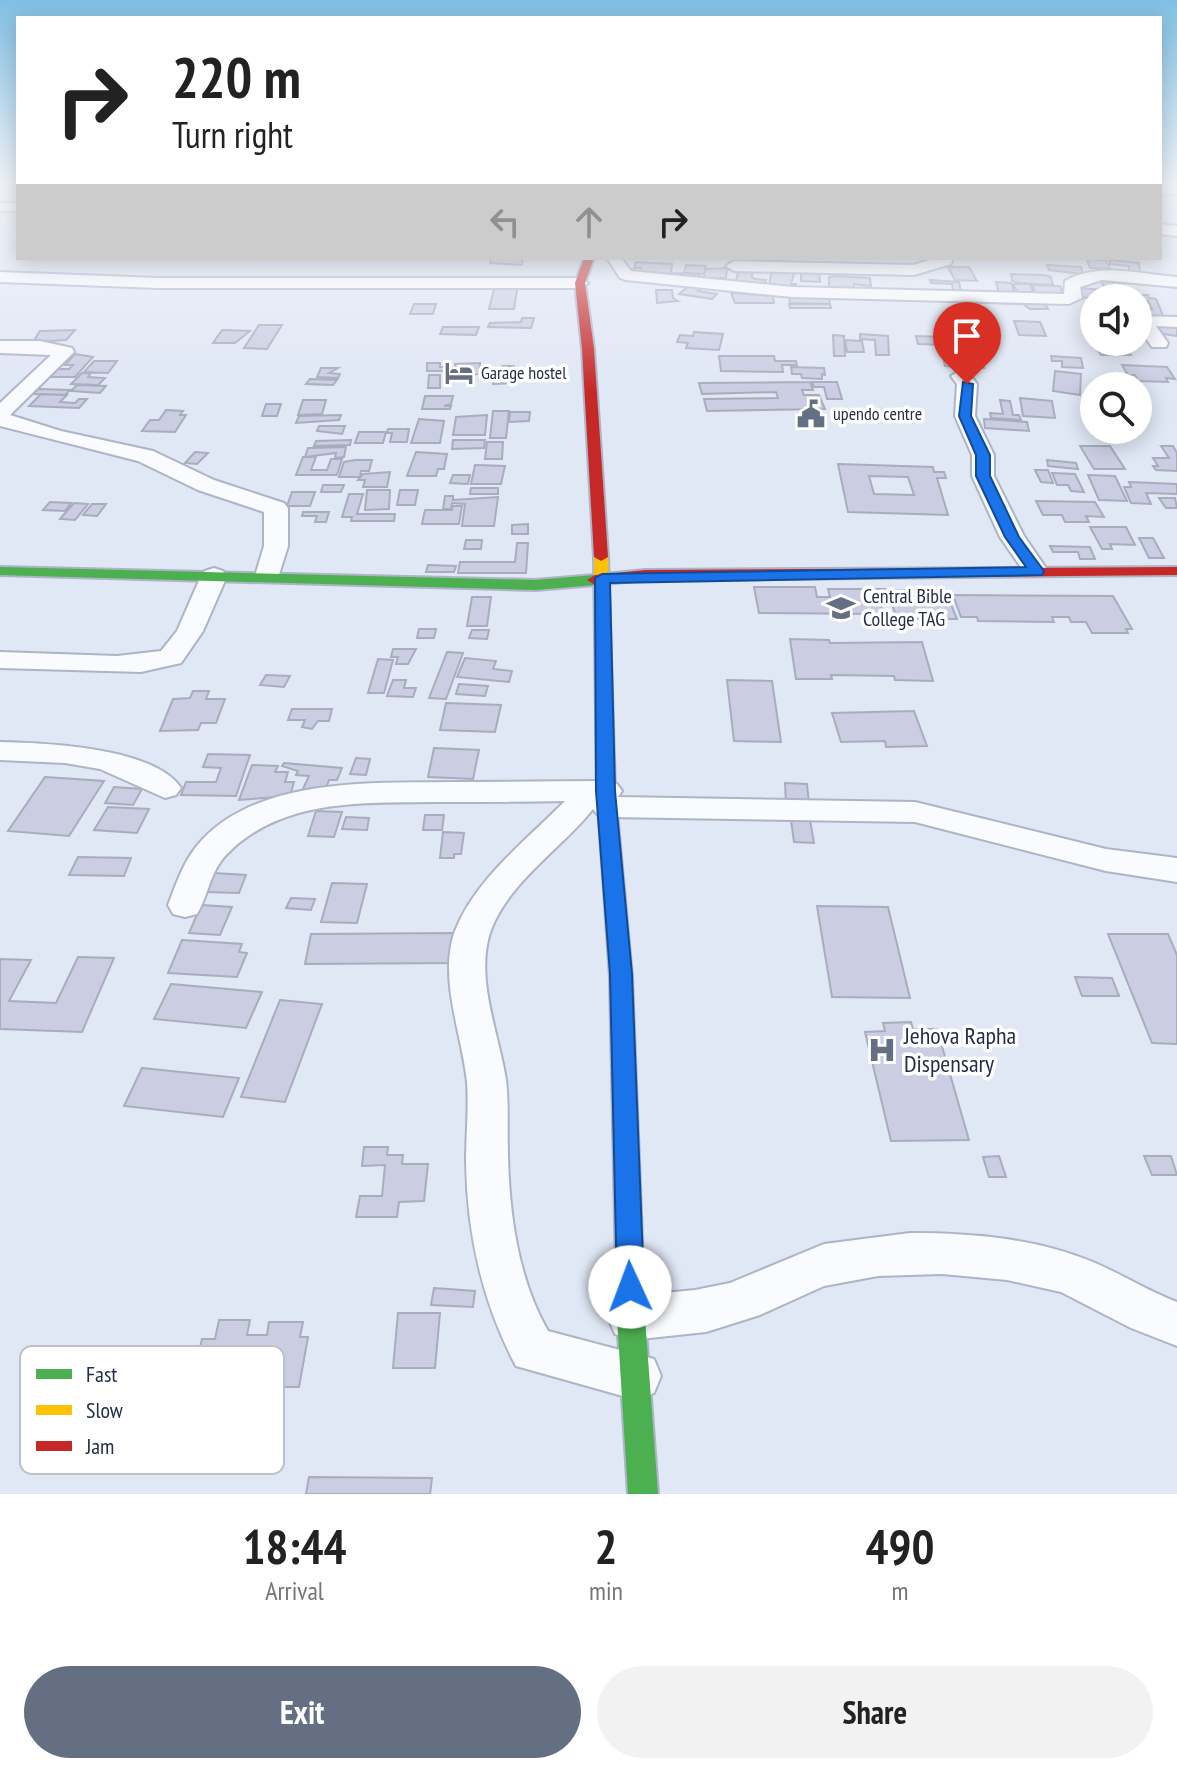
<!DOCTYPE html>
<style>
:root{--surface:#fff;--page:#f2f2f2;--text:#222;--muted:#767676;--accent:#656f84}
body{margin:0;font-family:"PT Sans Narrow",sans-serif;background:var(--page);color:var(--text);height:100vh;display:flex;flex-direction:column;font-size:30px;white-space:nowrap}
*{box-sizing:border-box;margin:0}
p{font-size:26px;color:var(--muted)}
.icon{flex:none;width:44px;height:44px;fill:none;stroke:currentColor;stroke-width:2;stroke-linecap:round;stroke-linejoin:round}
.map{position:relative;height:1494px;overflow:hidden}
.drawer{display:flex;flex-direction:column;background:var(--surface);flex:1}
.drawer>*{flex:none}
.banner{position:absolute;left:16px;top:16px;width:1146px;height:244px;border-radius:0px;box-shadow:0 4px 20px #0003;background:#fff;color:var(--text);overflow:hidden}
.fabs{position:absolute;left:1080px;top:284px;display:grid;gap:16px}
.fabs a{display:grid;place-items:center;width:72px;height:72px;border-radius:50%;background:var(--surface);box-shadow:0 4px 20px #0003;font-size:40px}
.pin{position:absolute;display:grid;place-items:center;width:68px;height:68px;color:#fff;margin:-82px -34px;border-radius:50% 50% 50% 0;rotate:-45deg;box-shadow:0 0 8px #0007}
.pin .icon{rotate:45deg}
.me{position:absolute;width:88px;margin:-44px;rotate:358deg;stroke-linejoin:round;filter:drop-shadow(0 0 6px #0008)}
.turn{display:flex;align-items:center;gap:28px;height:168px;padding:0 24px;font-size:36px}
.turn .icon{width:104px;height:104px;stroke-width:2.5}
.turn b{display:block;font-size:56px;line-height:68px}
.lanes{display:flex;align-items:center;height:76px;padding:0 24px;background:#0003;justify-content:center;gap:40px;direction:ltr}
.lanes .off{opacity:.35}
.eta{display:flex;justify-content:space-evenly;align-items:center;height:136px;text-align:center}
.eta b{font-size:48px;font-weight:700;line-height:56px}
.cta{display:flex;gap:16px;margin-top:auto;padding:16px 24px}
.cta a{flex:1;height:92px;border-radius:48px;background:var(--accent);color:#fff;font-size:32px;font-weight:700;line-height:92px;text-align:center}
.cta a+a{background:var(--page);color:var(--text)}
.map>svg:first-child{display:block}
</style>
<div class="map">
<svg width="1177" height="1494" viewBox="0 0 1177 1494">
<rect width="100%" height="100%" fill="#e0e7f5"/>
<!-- building -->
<path fill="#cbcee3" stroke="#a9acbd" stroke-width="2" fill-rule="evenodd" d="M491,258H523L522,265L490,263Z
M1087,259L1106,260L1110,269L1090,268Z
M1110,260L1139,263L1140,273L1129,272V266L1110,264Z
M636,262L672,264L671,273L700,274L699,279L658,277L659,273L640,272L641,268H634Z
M686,265L706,266L704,274L684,273Z
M1047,265L1081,267L1083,274L1049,270Z
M948,267H969L977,281L955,280Z
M727,268L726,278H704L705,269Z
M772,270L795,271L791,284H796L794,288L769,286Z
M801,271L819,272L820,282L801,281Z
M738,272H752V277L755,279L766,280L765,285H729L730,280L736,281Z
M1011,274L1044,275L1051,277L1053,285L1020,283L1012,281Z
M837,276L870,278L871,286L854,284V290L829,288V277Z
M1099,276L1121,278L1125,291L1105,289Z
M930,280L959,282L961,291H953L952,284L931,283Z
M996,282L1011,283L1015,293H999Z
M691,284L704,286L698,291L717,294L712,299L679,294Z
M1013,284H1030L1034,294L1018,293Z
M495,285H518L514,309H489Z
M1032,285L1060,286L1064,295L1036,294Z
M1079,288L1126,292L1123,298L1094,299L1083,297Z
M656,290H672L673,298L678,301L657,303Z
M731,293L773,296L774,303H735Z
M789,295H828L830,304L790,303Z
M1130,295H1148L1149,298L1156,299L1164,318L1144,317V308L1152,309L1148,301L1138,303V298H1128Z
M989,299L1042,300L1048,309H1030L1023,304L991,303Z
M414,304H436L433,314H410Z
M789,304H830L831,308H790Z
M522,318H534L531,328L488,327L490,323L521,322Z
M1014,321L1040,322L1046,336L1019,335Z
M259,325H282L267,349L244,348Z
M1156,326H1177V336L1163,334Z
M443,327H479L476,335L440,334Z
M75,330L66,340L33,342L40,331Z
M222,330L250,331L235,343H213Z
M694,332L723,334L719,350L686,348L688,343L677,342L680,335L693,336Z
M860,334L888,336L889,355H876L875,340L860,339Z
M833,335L844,336L845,356H834Z
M916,336L942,337L945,345L918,344Z
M845,340L862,341L864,352H847Z
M1093,343L1117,345L1126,348L1131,355H1101Z
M951,347L984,350V355L951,352Z
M75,354L93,357L75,377H50L57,369H69L73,365H65Z
M719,356H774L775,361H796L797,365H782L783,372L721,371Z
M943,356L982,358L984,368L945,366Z
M1051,356L1081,358L1083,368L1062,367V361H1052Z
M94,361H117L108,373L84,372Z
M427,363H440V367H452V371H427Z
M480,363V374L455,375V364Z
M1122,365L1167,367L1175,379L1166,378L1168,382L1138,381L1135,375H1128Z
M502,366H514L515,383L493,384V371H502Z
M791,367L824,368L825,375L822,374V379L802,378L801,374H792Z
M321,368H338L329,373L340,374L338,378L317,377Z
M1055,371L1081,374L1080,395L1053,391Z
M82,373H91L88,377L105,378L98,385L71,384Z
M429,375H440V388H428Z
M310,379L337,380L333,385L306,384Z
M810,382L813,390H802L804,395H819L825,409L707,411L704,399L778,398L776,392L702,394L699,383Z
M812,382H837L842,399H827L824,387H814Z
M77,385L106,386L100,393L71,391Z
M38,389L70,390L65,395L33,394Z
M41,394L67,395L60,402L75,403L79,399H87L79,408L29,406Z
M425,396H453L451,404L444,406H451L450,409H422Z
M1020,398L1052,401L1055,418L1023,416Z
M303,400H326L322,414L298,415Z
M1000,400L1010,401L1013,415H1019L1021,420L991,418L990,413L1003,414Z
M266,404H281L277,416H262Z
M166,410L183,411L180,415H186L175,432L142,431L150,420H159Z
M493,411H509L506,438H490Z
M510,412H530L529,421L509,422Z
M341,415L339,420L296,423L299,416Z
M487,415L485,435H453L456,417Z
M419,419L444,421L440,443H411Z
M984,419L1027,422L1029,431L985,428Z
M319,426H345L342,434L317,431Z
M388,429H409L407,442H390L392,433H387Z
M359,432H386L383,443H355Z
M351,440L350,445L314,446L316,441Z
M453,440H485L484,448L452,449Z
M487,442H503L502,459H485Z
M1080,446H1110L1125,469H1094Z
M1161,446H1173L1177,453V471L1156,470L1153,466H1158L1153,458H1169Z
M346,447L344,457L335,458L336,453L305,457L308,448Z
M195,452L208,453L197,464L185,463Z
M416,452L447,454L444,469H438L436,476H407Z
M303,457H316L311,470H327L331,459H342L337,475H296Z
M355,460H372L369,471H361L360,477H339L344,462Z
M1047,460L1076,463L1078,469L1048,466Z
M838,464L933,467L934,472H944L946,478H937L948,515L848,512ZM869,476L908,477L914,495L874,494Z
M475,465L505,466L501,484H471Z
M1035,470H1048L1053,483L1041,482Z
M390,472L387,487H363L365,480H358L363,474Z
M1052,473L1075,474L1084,492L1071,491L1068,485H1057Z
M453,475H470L468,484L450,483Z
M1088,475L1115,476L1127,501L1099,500Z
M1129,482L1177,484V494L1146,493L1151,504L1131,503L1124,487H1131Z
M323,485H344L341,492H321Z
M471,488H498V494H470Z
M367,490H390L389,509L365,510Z
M400,490H418L415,505H397Z
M292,492H315L310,506H287Z
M349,494H363L357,514H395L394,521H351L352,517H342Z
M445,496H453V500L498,497L494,526H462L465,504L452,503L451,509H443Z
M1159,498H1175L1177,508H1166Z
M1036,501L1095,502L1104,517L1086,516L1089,522H1065L1062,515H1043Z
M50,502L71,503L65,511L43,510Z
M74,503L88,504L75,520L60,519Z
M92,504H106L97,516L83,515Z
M453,506H462L459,524H422L425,510H452Z
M303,512H329L326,522H315L317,516H302Z
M528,524V534H512V525Z
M1090,527H1126L1135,545L1110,544L1112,549H1102Z
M1139,538H1153L1164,558H1149Z
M466,540H482L481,549H464Z
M517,543H528L526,573H458L460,562H515Z
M1050,546L1090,547L1095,559H1080L1078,552H1053Z
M428,565L456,566L454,572H426Z
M754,587H815L817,597H830L828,589H885L890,605H881L883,614L759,613Z
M887,590H945L957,619H897Z
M953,595L1113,596L1132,629H1126L1128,633H1092L1086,622H1071L1069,617H1052L1054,622L978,621L977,617H961Z
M472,597H491L487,626H467Z
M419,629H436L434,638H417Z
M472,630H489L487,639L469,638Z
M790,639L829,640L830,643L922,642L933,681L895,680L894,676L831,675L832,679H796Z
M393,649H416L408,664H396L398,657H391Z
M447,652L463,653L446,699L429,698Z
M465,658L496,661L493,669L512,671L509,682L457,677Z
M378,659L393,660L384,693H368Z
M266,675L290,676L284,687L260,685Z
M393,680H406L404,688H416L413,697L387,696Z
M727,680L772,681L781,742L734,741Z
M459,684L488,686L485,696L456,694Z
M193,691H209L206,699H225L216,723H201L198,730L160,731L173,699L190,698Z
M446,703L501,705L495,732L440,730Z
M292,709H332L329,721H318L312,729L302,727L305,720H288Z
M914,711L927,746L886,747L885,741L841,742L832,713Z
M434,748L479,750L473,779L428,777Z
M208,754L250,755L236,796L181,795L186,782H216L221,768L203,767Z
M356,758L370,759L366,775L350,774Z
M284,763L342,768L337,780H329L324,793L302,791L309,776L296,775L298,771L282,766Z
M252,765L278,766L275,772H288L285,782H294L290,796L239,800Z
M45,777L104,781L69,836L8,831Z
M785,783L807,784L809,804L786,803Z
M114,787L142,789L133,805L105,803Z
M108,807L149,809L137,833L94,830Z
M316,811L342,812L334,837L308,836Z
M425,815H444L442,830H423Z
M346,817L369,818L367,830L342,829Z
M791,820H810L814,843L794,842Z
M443,832L464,833L461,854H454V858H440Z
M78,857L131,858L124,876L69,875Z
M214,873L246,875L239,893L206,892Z
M332,883L367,884L357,923L321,922Z
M291,898L315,899L311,910L286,908Z
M201,905L232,907L220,935L189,933Z
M817,906L888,907L910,998L832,997Z
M453,933L450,963L305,964L311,934Z
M1108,934H1168L1177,955V1044L1152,1043Z
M182,940L242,944L239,952L247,953L237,977L168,973Z
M78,957L114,958L82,1032L0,1029V959L31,960L9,1001L56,1003Z
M1075,977L1112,978L1119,996H1082Z
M171,984L262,992L246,1028L154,1019Z
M280,1000L322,1004L285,1102L241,1097Z
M911,1022L913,1029H937L969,1140L891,1141L865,1032L885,1031L883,1023Z
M142,1068L239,1078L223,1117L124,1106Z
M364,1147H388L387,1155H403L402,1164H428L424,1201L399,1202L397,1217H356L360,1196H382L385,1165L362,1166Z
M999,1156L1006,1177H989L983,1157Z
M1144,1156H1171L1177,1175H1152Z
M434,1288L475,1291L473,1307L431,1305Z
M398,1313H440L435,1368H393Z
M219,1320H250L247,1335H267L269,1322H303L300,1337H308L299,1387H259L256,1406H200L207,1377H193L202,1339H215Z
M309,1477L432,1478L430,1494H306Z"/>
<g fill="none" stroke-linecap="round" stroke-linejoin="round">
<defs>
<path id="street" d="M1160,186H1177V194H1160Z
M0,203H18V211H0Z
M1160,224L1177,226V236L1160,234Z
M607,258H621L631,271L792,287L1064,294L1065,281C1098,262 1140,274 1177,277V287L1102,280L1080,287L1082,298L1069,304L792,297L626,280L620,278Z
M937,258H953L951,264L914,275L734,271L726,266L734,261L913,265Z
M0,272L158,278H580L588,283L580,288H158L0,282Z
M1138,316L1177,317V327L1156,326L1168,343L1166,347H1152L1138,327Z
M0,341H40L72,348L74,352L10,415L61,431L153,451L214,480L284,503L288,508V546L277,581H259L255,576L264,546V512L198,490L138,461L0,426V403L51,355L0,353Z
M961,370L968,372L977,384L975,416L994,455V476L1024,536L1048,571L1045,576H1027L1000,537L972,476V455L955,416L957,384L951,376Z
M214,568L223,571L227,576L203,631L181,663L141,672L0,668V652L117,656L161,651L177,631L201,576L205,571Z
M0,742C45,743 154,747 181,788L176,795L165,798L100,769L65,763L0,760Z
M606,781L617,784L622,791L618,797L915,802L1106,849L1177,858V882L1106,871L915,822L608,817L597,814L593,809C562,848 509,882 491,930C474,976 499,1034 506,1080C509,1105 507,1129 508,1154C509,1213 518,1279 548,1331L654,1359L661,1376L654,1393L637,1400L516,1366C482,1302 467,1234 466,1161C466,1135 469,1108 467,1082C462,1034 438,978 455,931C475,879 527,840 565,801C522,802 479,802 436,802C364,803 282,798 227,854C210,871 209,894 197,914L185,917L173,914L168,905C177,882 184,859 202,840C262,776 378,783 459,782C508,782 557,781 606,781Z
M910,1233C972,1233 1034,1238 1093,1262C1121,1274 1148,1291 1177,1302V1346L1131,1328L1061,1292L1007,1280L942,1274L878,1276L824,1286L760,1315L706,1332L631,1340L615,1334L608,1318L615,1302L631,1296L695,1290L730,1283L824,1244Z"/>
<path id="fast" d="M0,567L535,580L595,575L603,580L595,585L535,590L0,575Z
M621,969L629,971L632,977L645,1318L658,1494H628L617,1318L610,977L613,971Z"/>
<path id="slow" d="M601,553L608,557L615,791L632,977L629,983L621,985L613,983L610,977L597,791L594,557Z"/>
<path id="jam" d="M584,258H594L585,283L594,349L608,557L601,561L594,557L582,349L575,283Z
M1177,567V575L645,580L595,585L587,580L595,575L645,570Z"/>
</defs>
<!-- street casing -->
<use href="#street" stroke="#acb4c6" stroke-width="4"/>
<!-- fast casing -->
<use href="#fast" stroke="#acb4c6" stroke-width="4"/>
<!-- slow casing -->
<use href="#slow" stroke="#acb4c6" stroke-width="4"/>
<!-- jam casing -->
<use href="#jam" stroke="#acb4c6" stroke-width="4"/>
<!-- street -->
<use href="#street" fill="#fafbfe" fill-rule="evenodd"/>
<!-- fast -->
<use href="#fast" fill="#4caf50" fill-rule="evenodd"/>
<!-- slow -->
<use href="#slow" fill="#ffc107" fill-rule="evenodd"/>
<!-- jam -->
<use href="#jam" fill="#c62828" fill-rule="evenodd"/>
</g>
<!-- sky -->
<linearGradient id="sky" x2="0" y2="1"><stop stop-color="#80c0e4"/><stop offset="0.47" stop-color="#f1f4fa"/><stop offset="1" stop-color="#f1f4fa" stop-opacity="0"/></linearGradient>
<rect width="1177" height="391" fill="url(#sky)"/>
<!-- route -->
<path fill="#1a73e8" stroke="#114b97" stroke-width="2" d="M963,382L973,384L971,416L990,455V476L1019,537L1044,571L1042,575L610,583L615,791L632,974L644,1287L640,1296L630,1300L621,1296L617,1287L610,974L596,791L595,578L602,574L1026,567L1005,537L976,476V455L959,416Z"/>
<!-- icons -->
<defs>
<symbol id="hotel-bare" viewBox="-9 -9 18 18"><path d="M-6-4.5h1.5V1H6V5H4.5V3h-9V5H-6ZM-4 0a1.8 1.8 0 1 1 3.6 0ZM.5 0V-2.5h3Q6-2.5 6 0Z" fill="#656f84" stroke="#fff" stroke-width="2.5" paint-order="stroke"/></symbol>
<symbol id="civic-bare" viewBox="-9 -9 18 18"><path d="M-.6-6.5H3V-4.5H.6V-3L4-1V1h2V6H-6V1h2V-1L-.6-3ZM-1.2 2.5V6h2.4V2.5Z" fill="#656f84" stroke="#fff" stroke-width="2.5" paint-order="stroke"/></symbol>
<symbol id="university-bare" viewBox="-9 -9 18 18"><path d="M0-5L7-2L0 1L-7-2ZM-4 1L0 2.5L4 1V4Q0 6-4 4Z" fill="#656f84" stroke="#fff" stroke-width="2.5" paint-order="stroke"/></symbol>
<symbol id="hospital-bare" viewBox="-9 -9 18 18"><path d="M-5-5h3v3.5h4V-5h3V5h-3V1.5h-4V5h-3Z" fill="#656f84" stroke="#fff" stroke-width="2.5" paint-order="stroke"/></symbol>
</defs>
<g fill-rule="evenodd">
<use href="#hotel-bare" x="439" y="353" width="40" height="40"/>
<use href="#civic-bare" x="791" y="394" width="40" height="40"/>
<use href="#university-bare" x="821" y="588" width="40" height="40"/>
<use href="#hospital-bare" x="862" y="1030" width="40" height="40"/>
</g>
<g text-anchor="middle" stroke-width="7" stroke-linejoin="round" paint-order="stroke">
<!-- far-poi labels -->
<g font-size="18" fill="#232e47" stroke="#fff" text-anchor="start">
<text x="481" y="379">Garage hostel</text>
<text x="833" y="420">upendo centre</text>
</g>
<!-- poi labels -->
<g font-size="20" fill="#232e47" stroke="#fff" text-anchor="start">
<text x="863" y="603">Central Bible<tspan x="863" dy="23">College TAG</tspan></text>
</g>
<!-- near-poi labels -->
<g font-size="24" fill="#232e47" stroke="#fff" text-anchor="start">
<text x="904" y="1044">Jehova Rapha<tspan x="904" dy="28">Dispensary</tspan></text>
</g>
</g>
<!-- legend -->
<rect x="20" y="1346" width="264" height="128" rx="12" fill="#fff" stroke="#bdc0c8" stroke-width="2"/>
<rect x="36" y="1369" width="36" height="10" fill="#4caf50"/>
<rect x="36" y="1405" width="36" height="10" fill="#ffc107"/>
<rect x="36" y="1441" width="36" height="10" fill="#c62828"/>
<g font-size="22" fill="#232e47">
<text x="86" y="1382">Fast</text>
<text x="86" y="1418">Slow</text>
<text x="86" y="1454">Jam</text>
</g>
</svg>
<div class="fabs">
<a><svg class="icon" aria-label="sound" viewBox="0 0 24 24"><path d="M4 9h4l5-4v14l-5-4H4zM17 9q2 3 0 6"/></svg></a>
<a><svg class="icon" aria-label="search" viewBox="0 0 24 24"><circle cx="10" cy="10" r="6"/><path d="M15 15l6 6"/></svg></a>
</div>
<div class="pin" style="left:967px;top:384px;background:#d93025"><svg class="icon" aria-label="arrive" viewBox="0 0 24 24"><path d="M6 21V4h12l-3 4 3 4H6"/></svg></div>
<svg class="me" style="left:630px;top:1287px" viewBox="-20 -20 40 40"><circle r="19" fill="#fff"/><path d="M0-13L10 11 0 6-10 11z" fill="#1a73e8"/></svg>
<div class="banner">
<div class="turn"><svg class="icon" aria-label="right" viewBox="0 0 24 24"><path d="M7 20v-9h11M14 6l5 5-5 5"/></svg><div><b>220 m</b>Turn right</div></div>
<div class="lanes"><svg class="icon off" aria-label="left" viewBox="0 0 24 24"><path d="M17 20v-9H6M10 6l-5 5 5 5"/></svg><svg class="icon off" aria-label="ahead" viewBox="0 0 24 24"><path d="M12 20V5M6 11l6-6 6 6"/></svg><svg class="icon" aria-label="right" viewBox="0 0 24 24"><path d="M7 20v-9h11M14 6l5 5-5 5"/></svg></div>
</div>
</div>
<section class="drawer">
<div class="eta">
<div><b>18:44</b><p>Arrival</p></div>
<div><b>2</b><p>min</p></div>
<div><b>490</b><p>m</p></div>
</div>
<div class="cta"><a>Exit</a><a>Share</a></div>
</section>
